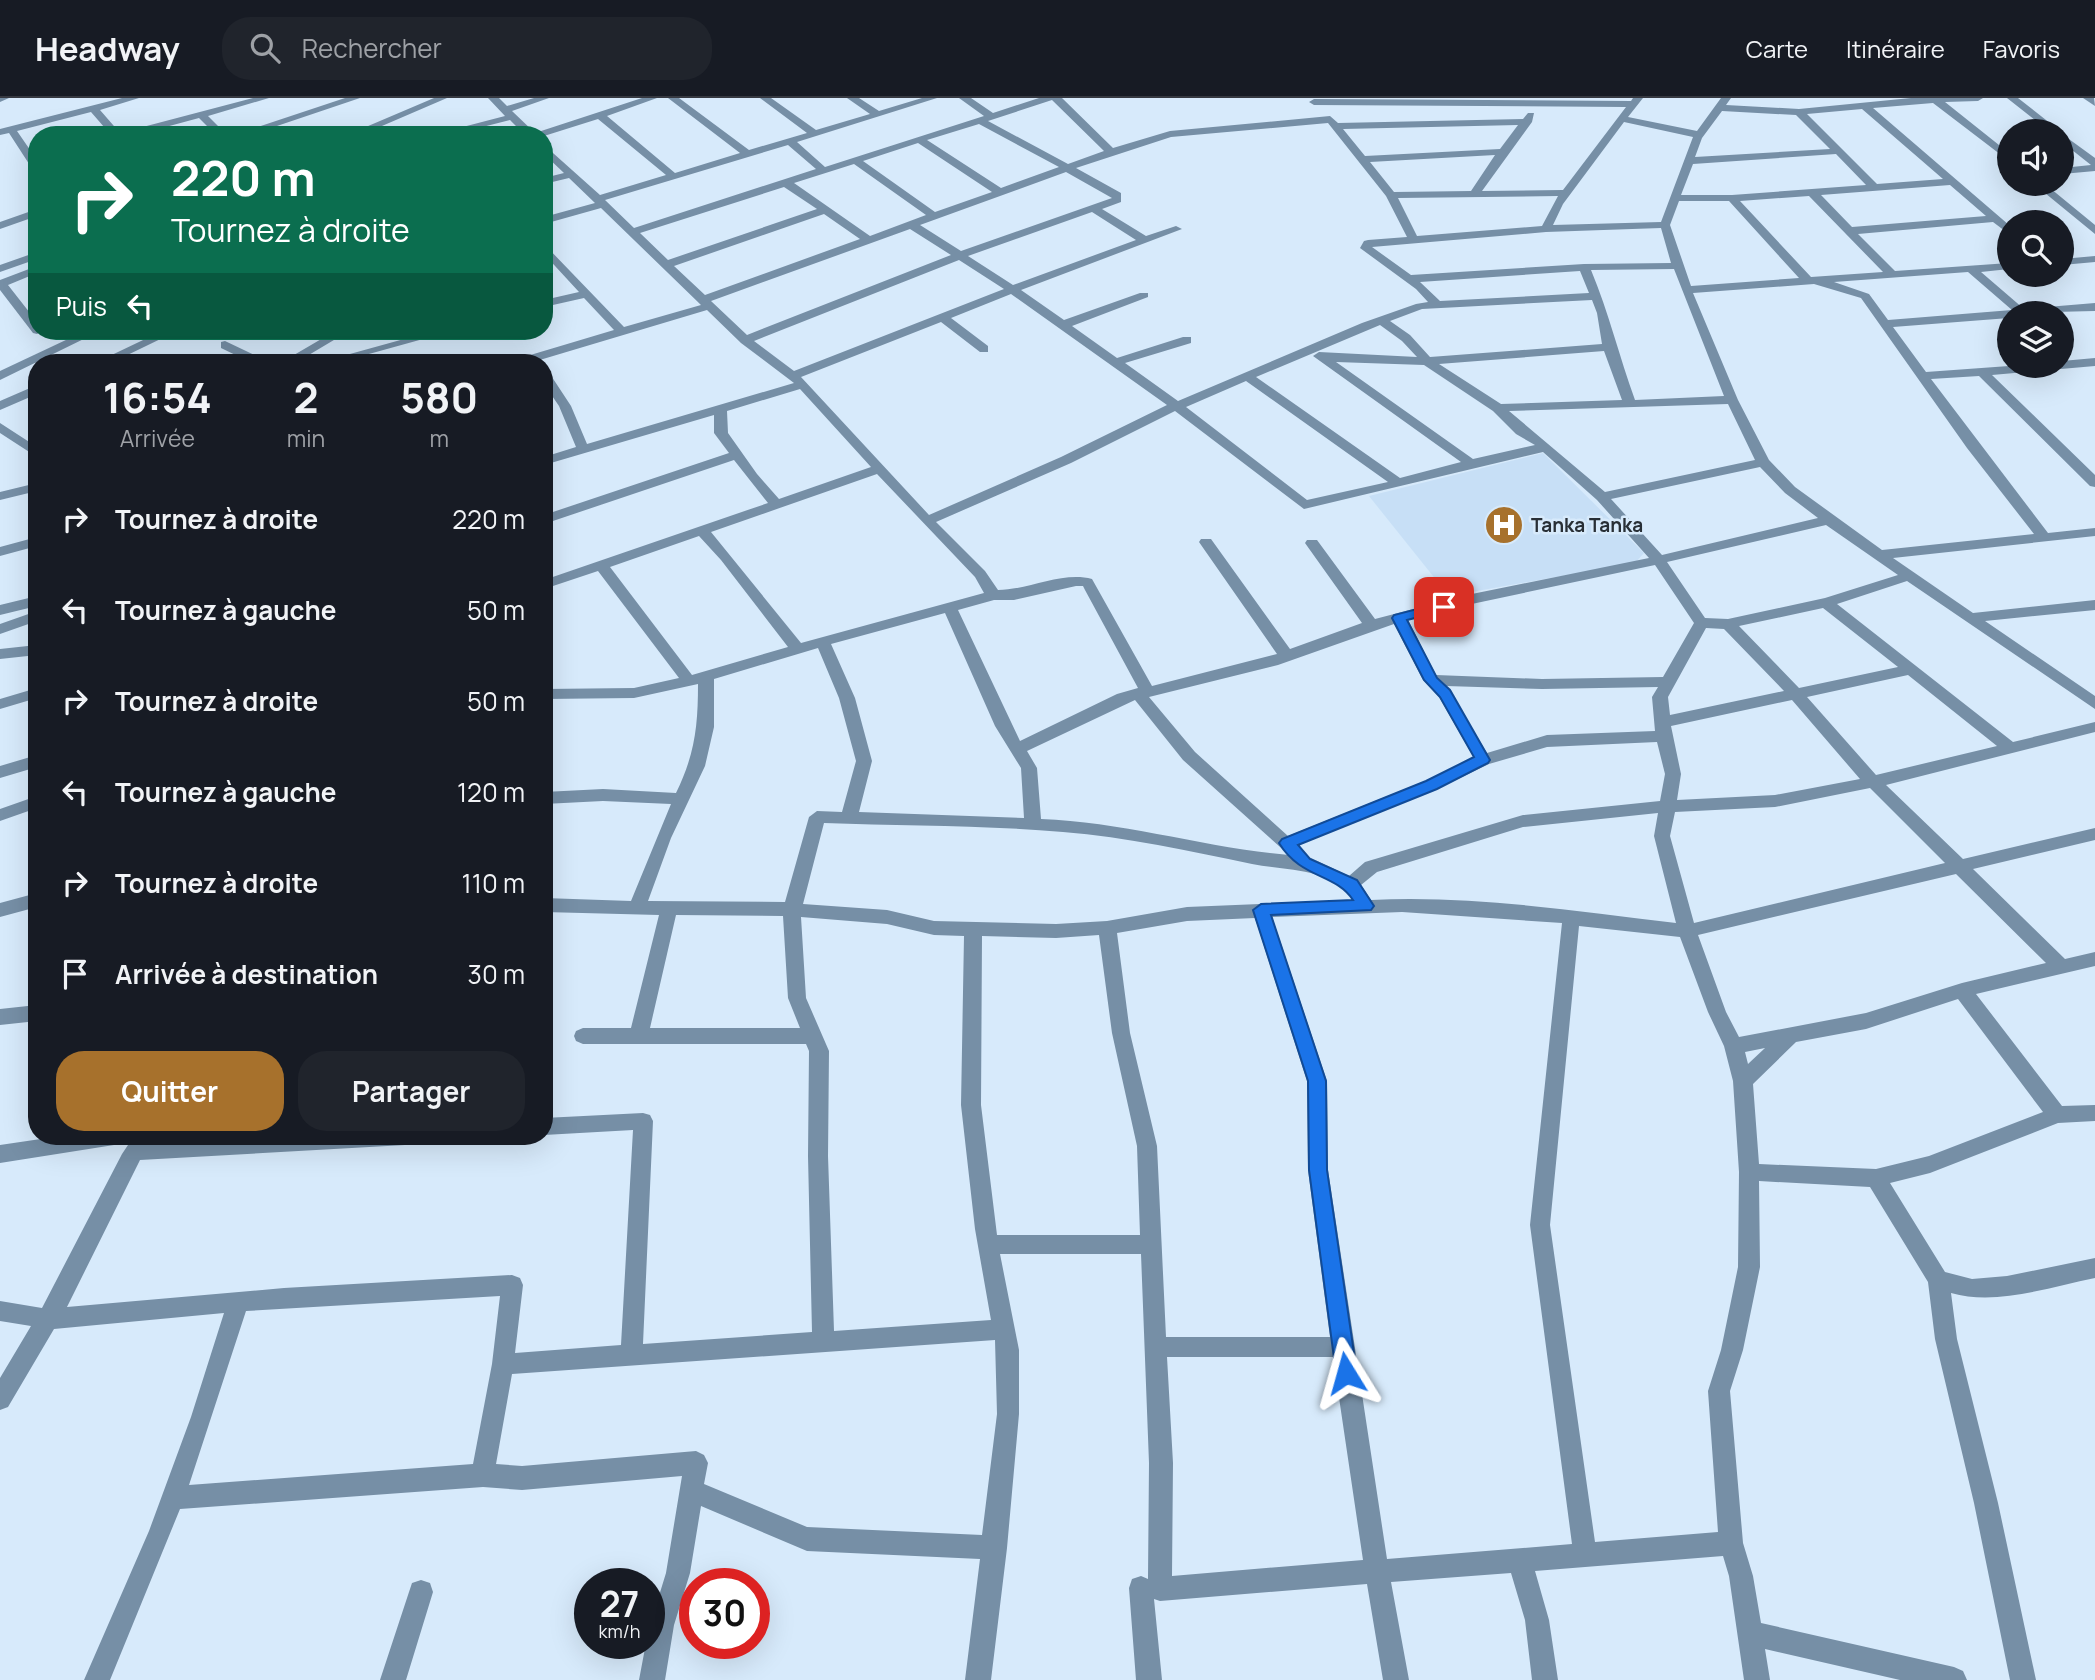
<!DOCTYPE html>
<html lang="fr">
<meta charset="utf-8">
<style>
:root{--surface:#171b24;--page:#20242c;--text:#f1f3f6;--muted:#9ea1a6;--line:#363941;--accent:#a7712c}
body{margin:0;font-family:Manrope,sans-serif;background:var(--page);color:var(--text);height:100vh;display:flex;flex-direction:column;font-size:26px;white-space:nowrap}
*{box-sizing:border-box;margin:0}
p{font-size:23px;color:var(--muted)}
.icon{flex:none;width:38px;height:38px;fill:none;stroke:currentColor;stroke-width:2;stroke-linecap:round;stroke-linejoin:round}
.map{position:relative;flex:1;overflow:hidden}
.drawer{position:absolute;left:28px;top:256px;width:525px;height:791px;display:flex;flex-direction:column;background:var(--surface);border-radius:28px;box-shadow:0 7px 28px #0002}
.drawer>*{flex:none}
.hud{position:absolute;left:28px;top:28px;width:525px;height:214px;border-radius:28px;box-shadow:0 7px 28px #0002;background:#0b6e4f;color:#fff;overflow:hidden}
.fabs{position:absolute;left:1997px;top:21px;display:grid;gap:14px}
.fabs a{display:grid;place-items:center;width:77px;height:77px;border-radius:50%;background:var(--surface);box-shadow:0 7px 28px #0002;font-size:35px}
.speed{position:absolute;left:574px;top:1470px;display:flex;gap:14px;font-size:35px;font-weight:700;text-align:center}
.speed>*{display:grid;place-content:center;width:91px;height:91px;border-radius:50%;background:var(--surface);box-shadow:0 7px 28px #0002;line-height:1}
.speed small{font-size:18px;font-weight:400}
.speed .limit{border:10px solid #d22;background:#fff;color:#111}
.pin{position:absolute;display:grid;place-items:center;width:60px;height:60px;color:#fff;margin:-30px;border-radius:14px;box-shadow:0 4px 10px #0006}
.me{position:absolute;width:77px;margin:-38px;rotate:352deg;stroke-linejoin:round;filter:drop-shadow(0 0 5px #0008)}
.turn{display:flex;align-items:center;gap:24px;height:147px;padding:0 28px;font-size:32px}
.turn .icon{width:91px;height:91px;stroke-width:2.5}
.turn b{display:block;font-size:49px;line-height:60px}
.then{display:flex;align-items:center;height:66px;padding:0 28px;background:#0003;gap:14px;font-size:26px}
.eta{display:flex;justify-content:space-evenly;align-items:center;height:119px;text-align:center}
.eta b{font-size:42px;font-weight:700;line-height:49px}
.primary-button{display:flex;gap:14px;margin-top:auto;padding:14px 28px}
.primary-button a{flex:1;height:80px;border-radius:28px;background:var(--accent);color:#fff;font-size:28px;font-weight:700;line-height:80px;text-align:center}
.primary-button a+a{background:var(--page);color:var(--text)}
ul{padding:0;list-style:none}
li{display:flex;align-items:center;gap:21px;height:91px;padding:0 28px}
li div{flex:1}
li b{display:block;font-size:26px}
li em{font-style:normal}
header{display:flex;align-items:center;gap:42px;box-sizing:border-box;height:98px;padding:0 35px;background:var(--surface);border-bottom:2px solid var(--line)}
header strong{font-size:33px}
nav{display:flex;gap:38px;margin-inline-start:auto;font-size:24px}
.search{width:490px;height:63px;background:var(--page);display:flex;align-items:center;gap:18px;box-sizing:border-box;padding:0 24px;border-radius:28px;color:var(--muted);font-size:26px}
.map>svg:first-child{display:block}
</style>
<header>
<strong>Headway</strong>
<div class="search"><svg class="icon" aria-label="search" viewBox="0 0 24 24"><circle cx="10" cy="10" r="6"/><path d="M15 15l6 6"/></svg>Rechercher</div>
<nav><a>Carte</a><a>Itinéraire</a><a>Favoris</a></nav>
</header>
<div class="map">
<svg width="2095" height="1582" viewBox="0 0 2095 1582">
<rect width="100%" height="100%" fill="#d7eafb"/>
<!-- built -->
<path fill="#c7dff6" d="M1543,355L1644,455L1635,465L1449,498L1369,398Z"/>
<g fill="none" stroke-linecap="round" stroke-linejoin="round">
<!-- minor -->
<path fill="#768fa6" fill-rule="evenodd" d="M0,0H9L0,4Z
M122,0H139L100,12L120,35L253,0H269L208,18L227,37H216L199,20L136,37H111L91,14L17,33L37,62V73L33,72L9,35L0,37V31Z
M345,0H360L250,37H234Z
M434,0H447L361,37H347Z
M488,0H499L507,8L534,0H549L512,13L535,35L642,0H657L607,18L675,75L740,55L668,0H679L749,52L807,35L760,0H771L816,32L870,16L847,0H859L879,13L922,0H937L797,44L825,69L984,18L959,0H971L993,15L1039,0H1062L1113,50L1170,33L1330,18L1338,25L1523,21L1528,15H1534L1532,24L1482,93L1563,92L1626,9L1314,7L1309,4L1314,1L1631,3L1633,0H1643L1628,19L1697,33L1721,0H1731L1726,7L1799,11L1911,0H1983L1978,3L1945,4L2009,55V63L1933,5L1873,10L2009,127V136L1993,124L1858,136L1895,173L2009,165V171L1981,174L2024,211L2095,205V213L2009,215V220L1893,229L1926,274L2009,268H2062V263L2095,260V268L1992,277L2095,377V389L2090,388L1979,278L1931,281L2048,435L2095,430V438L1893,460L1973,515L2095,502V512L1985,523L2095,598V611L1907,483L1837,506L2013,644L2095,624V634L1886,687L1963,761L2095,730V742L1973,771L2065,861L2095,854V868L1976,896L2062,1008L2095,1007V1023L2058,1025L1930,1075L1890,1085L1945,1174L1972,1181L2007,1178L2095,1160V1180C2049,1189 1997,1208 1951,1195L1957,1241L1998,1405L2036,1582H2010L1974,1405L1935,1241L1928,1184L1870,1089L1759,1083L1760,1169L1743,1252L1730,1293L1743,1445L1753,1478L1761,1525L1954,1569L1963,1573L1967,1582H1900L1765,1551L1770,1582H1744L1729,1478L1723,1458L1535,1473L1549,1522L1558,1582H1532L1525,1522L1511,1475L1391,1484L1409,1582H1383L1367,1486L1160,1503L1154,1501L1162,1582H1136L1129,1490L1132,1481L1141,1478L1148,1481L1149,1365L1141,1156H1000L1019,1252V1316L1007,1450L991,1582H965L980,1461L807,1453L701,1408L690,1475L674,1527L665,1582H639L646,1545H649L650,1527L666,1475L682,1378L522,1392L483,1389L180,1411L110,1582H84L149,1433L191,1319L224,1215L54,1231L8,1309L0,1312V1280L31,1228L0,1223V1203L42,1210L122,1056L134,1038H155L152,1044L263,1038H415L412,1044L405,1047L140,1062L67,1209L284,1190L512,1177L520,1180L523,1187L515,1255L621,1247L633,1032L544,1037V1020L643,1015L650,1017L653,1023L643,1246L812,1234L808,1058L809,953L806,946H583L576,943L574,938L576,933L583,930H631L659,817L544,814V800L631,803L671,706L603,703L544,706V694L603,691L676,695C695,656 698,628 698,586L634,600L544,601V591L634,590L679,580L598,473L544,491V482L768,405L734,362L544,426V417L729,355L714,335V317L544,367V359L576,349L559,308L544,286V272L548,273L571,308L587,346L794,285L741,245L707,212L533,264H515L517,261L614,232L584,200L544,209V202L579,194L544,156V146L624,229L701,207L601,110L544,126V119L595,105L569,80L544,86V80L564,75L544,56V47L600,97L666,77L598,21L544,38L525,37L510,22L451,37H432L505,18ZM1052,2L1104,53L1068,66L988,23ZM1862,11L1943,81L1877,86L1807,16ZM1722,13L1796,17L1830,51L1695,59L1702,40ZM1624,24L1693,39L1661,124L1553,127L1563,106ZM1328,25L1386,98L1407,139L1368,142L1364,143L1360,150L1416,191L1428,204L1416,206L1362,225L1178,303L1125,265L1191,245V239H1183L1117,260L1072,228L1148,199V195H1140L1064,222L1021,192L1182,131L1176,128L1146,138L1102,111L1121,104V95L1076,70L1171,39ZM979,26L1059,69L1001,90L927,42ZM1518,27L1500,51L1365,58L1343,31ZM918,45L992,94L935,114L863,63ZM788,47L816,71L634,130L605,102ZM1836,56L1866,87L1732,97H1681L1693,66ZM1495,57L1471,93L1394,94L1370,64ZM854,66L926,117L870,138L794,85ZM1066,74L1112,100L961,153L920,127ZM1950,87L1986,118L1852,129L1821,97ZM784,89L817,111L668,162L640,135ZM1558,98L1542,128L1417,138L1398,100ZM1809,98L1883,174L1811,179L1740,103ZM1679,103H1729L1799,180L1691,188L1670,127ZM1092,114L1136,142L1013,187L968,158ZM824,116L860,141L705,197L674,168ZM1661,130L1671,165L1584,166L1411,177L1372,149L1546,134ZM910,131L951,157L747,237L711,203ZM959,162L1004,191L794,273L754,243ZM1674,171L1724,298L1635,302C1619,258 1609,215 1591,172ZM1580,173L1589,195L1440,203L1420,184ZM1968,174L2012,212L1888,222L1869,196L1834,184ZM1814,186L1861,200L1967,350L2034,436L1882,452L1795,389L1769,362L1738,302L1693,195ZM1011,196L1167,307L1061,359L929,417L801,279L941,224L980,254H988V248L951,220ZM1592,202L1597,215L1602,246L1430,259L1410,237L1390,223L1422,211ZM1380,227L1402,243L1417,259L1319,254L1313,258L1461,364L1400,380L1256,279ZM1604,253L1622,302L1501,306L1439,266ZM1336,264L1424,267L1493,313L1516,336L1535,347L1473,361ZM1246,283L1388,384L1307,402L1186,309ZM800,291L871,369L779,401L757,376L728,335L727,313ZM1728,306L1755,362L1605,394L1509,313ZM1175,313L1304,411L1543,354L1597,402L1649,460L1467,497L1375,521L1317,442H1307L1305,445L1362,525L1290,551L1211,441H1201L1199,444L1277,556L1152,588L1092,481C1062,473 1029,492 998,492L985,473L936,424L1071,365ZM1760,369L1785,395L1818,420L1662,457L1611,401ZM877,376L975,479L984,495L801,545L711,434ZM1826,427L1898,477L1825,500L1728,521L1705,520L1667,464ZM699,438L721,462L788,549L692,577L610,469ZM1655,467L1694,525L1663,579L1542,581L1436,577L1408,522L1467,507ZM1076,488H1083L1085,492L1138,590L1117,596L1020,643L958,512L994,502H1014ZM1823,510L1898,569L1799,590L1739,528ZM945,515L995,628L1021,670L1024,720L859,714L872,663L855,600L831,546ZM1394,526L1423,582L1439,599L1474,660L1425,683L1288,738L1195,654L1149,599L1278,567ZM1706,530L1724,531L1784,593L1670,617L1668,599ZM818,550L839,600L856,663L842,714L817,713L809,719L785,804L648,803L671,740L705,668L714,629V581ZM1908,577L1997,648L1876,677L1807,599ZM1446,588L1542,591L1658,589L1652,599L1655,633L1547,637L1487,655ZM1135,602L1183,662L1289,757C1206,750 1125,724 1041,721L1037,670L1027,653ZM1792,602L1860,681L1775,697L1677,702L1681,676L1671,628ZM1657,644L1665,676L1660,703L1523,717L1365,764L1349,778L1311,760L1295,758L1302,752L1299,747L1437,691L1489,666L1547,649ZM1870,690L1945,765L1694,825L1670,738L1675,714L1775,709ZM1658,715L1654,738L1676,825C1575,813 1472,797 1371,802L1361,787L1377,774L1523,729ZM824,725C903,728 984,727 1063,734C1127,739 1189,753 1252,766C1287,773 1331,769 1353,802L1187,809L1107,823L1056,826L934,823L887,812L803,806ZM1956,776L2046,865L1962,885L1866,915L1739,939L1726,914L1698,837ZM1402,814L1562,825L1530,1127L1572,1446L1387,1461L1328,1072L1327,983L1272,819ZM676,817L783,818L788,900L800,930H650ZM801,819L887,826L934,837L964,838L961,1007L975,1131L991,1222L834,1233L828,1058L829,953L806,900ZM1255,820L1307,983L1308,1072L1330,1239H1166L1157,1048L1130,935L1117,835L1187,823ZM1579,828L1680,839L1708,914L1724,948L1733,983L1739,1074L1738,1169L1721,1252L1708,1293L1718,1434L1595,1444L1550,1127ZM1099,837L1112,935L1137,1048L1140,1137H997L981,1007L982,838L1056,840ZM1958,901L2043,1014L1929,1058L1876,1071L1759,1066L1753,986L1796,944L1866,931ZM1765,950L1748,966L1745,954ZM500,1198L492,1266L473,1366L189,1387L246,1213ZM995,1242L997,1316L982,1437L807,1429L704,1386L708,1365L704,1357L696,1353L522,1368L496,1366L512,1276ZM1167,1259H1333L1363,1462L1172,1478L1173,1365Z
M2007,0H2018L2060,33H2049Z
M2083,0H2094L2095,8Z
M2062,36L2095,60V73L2062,76V70L2091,67L2062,44Z
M2034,86H2045L2095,127V136Z
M37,111V118L0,131V124Z
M37,154V161L0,174V167Z
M2095,158V164L2062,167V161Z
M37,168V175L8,187L37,224V233H42L37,236L33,235L0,192V182Z
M85,233H100L0,282V273Z
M162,233H177L113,264H97Z
M335,233H349L297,264H282Z
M433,233H452L340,264H321Z
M225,243L263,261L265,264H250L221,250V244Z
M37,287V296L0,312V303Z
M0,325L37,349V359L0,335Z
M37,385V393L0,402V394Z
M37,439V448L0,458V449Z
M37,498V508L0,517V507Z
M37,513V523L0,536V526Z
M37,547V557L0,561V551Z
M37,590V600L0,611V601Z
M37,657V669L0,680V668Z
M37,698V710L0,723V711Z
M37,795V809L0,819V805Z
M37,907V923L0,927V911Z
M61,1038H124L121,1044L114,1047L0,1065V1047Z
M421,1482L430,1485L433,1494L406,1582H380L409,1494L412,1485Z"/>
</g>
<!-- route -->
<path fill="#1a73e8" stroke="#114b97" stroke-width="2" d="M1444,504L1448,506V512L1407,522L1437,580L1450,592L1490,662L1488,665L1437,691L1298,747L1310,761L1357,782L1374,808L1371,812L1271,817L1326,983L1327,1072L1357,1275L1354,1282L1346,1285L1339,1282L1336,1275L1309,1072L1308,983L1253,812L1261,806L1353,802C1335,775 1301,781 1279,745L1282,741L1426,683L1474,659L1440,599L1424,582L1392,520L1394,517Z"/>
<!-- icons -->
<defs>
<symbol id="hospital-disc" viewBox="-11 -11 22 22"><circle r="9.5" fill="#a7712c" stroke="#d7eafb"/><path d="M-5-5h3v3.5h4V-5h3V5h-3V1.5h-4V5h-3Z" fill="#fff"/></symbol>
</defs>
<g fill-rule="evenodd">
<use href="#hospital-disc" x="1482" y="405" width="44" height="44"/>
</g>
<g text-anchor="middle" stroke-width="5" stroke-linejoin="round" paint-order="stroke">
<!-- far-poi labels -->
<g font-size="19" font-weight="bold" fill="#282f36" stroke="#d7eafb" text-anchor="start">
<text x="1531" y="434">Tanka Tanka</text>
</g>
</g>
</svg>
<div class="fabs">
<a><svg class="icon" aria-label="sound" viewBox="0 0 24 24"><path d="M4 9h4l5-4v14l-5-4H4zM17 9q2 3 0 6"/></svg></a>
<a><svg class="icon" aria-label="search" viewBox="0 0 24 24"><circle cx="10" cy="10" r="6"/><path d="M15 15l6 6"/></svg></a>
<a><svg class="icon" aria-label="layers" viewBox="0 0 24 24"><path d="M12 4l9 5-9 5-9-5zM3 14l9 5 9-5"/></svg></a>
</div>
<div class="speed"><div>27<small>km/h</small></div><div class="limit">30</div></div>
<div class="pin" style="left:1444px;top:509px;background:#d93025"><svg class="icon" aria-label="arrive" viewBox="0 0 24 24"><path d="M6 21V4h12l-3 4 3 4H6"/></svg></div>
<svg class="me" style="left:1346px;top:1275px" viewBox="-20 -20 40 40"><path d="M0-17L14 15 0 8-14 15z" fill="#1a73e8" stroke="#fff" stroke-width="4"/></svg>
<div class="hud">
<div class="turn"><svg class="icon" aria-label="right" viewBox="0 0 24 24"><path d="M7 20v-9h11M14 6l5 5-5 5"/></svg><div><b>220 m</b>Tournez à droite</div></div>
<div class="then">Puis<svg class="icon" aria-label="left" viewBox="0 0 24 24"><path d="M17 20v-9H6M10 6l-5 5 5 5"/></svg></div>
</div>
<section class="drawer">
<div class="eta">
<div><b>16:54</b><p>Arrivée</p></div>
<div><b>2</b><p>min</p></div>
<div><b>580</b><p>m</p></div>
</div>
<ul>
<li><svg class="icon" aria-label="right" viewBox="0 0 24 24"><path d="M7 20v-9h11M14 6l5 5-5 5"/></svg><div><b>Tournez à droite</b></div><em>220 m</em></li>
<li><svg class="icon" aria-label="left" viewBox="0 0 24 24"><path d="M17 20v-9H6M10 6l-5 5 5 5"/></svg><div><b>Tournez à gauche</b></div><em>50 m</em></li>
<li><svg class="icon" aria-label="right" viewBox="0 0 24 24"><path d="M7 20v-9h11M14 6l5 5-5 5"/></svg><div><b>Tournez à droite</b></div><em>50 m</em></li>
<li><svg class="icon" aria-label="left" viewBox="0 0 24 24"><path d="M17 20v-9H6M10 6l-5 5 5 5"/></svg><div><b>Tournez à gauche</b></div><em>120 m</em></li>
<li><svg class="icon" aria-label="right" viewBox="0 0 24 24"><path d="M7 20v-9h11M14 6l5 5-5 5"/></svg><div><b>Tournez à droite</b></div><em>110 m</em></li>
<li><svg class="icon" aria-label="arrive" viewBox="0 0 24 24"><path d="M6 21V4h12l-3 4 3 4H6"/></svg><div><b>Arrivée à destination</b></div><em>30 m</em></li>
</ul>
<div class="primary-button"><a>Quitter</a><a>Partager</a></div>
</section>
</div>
